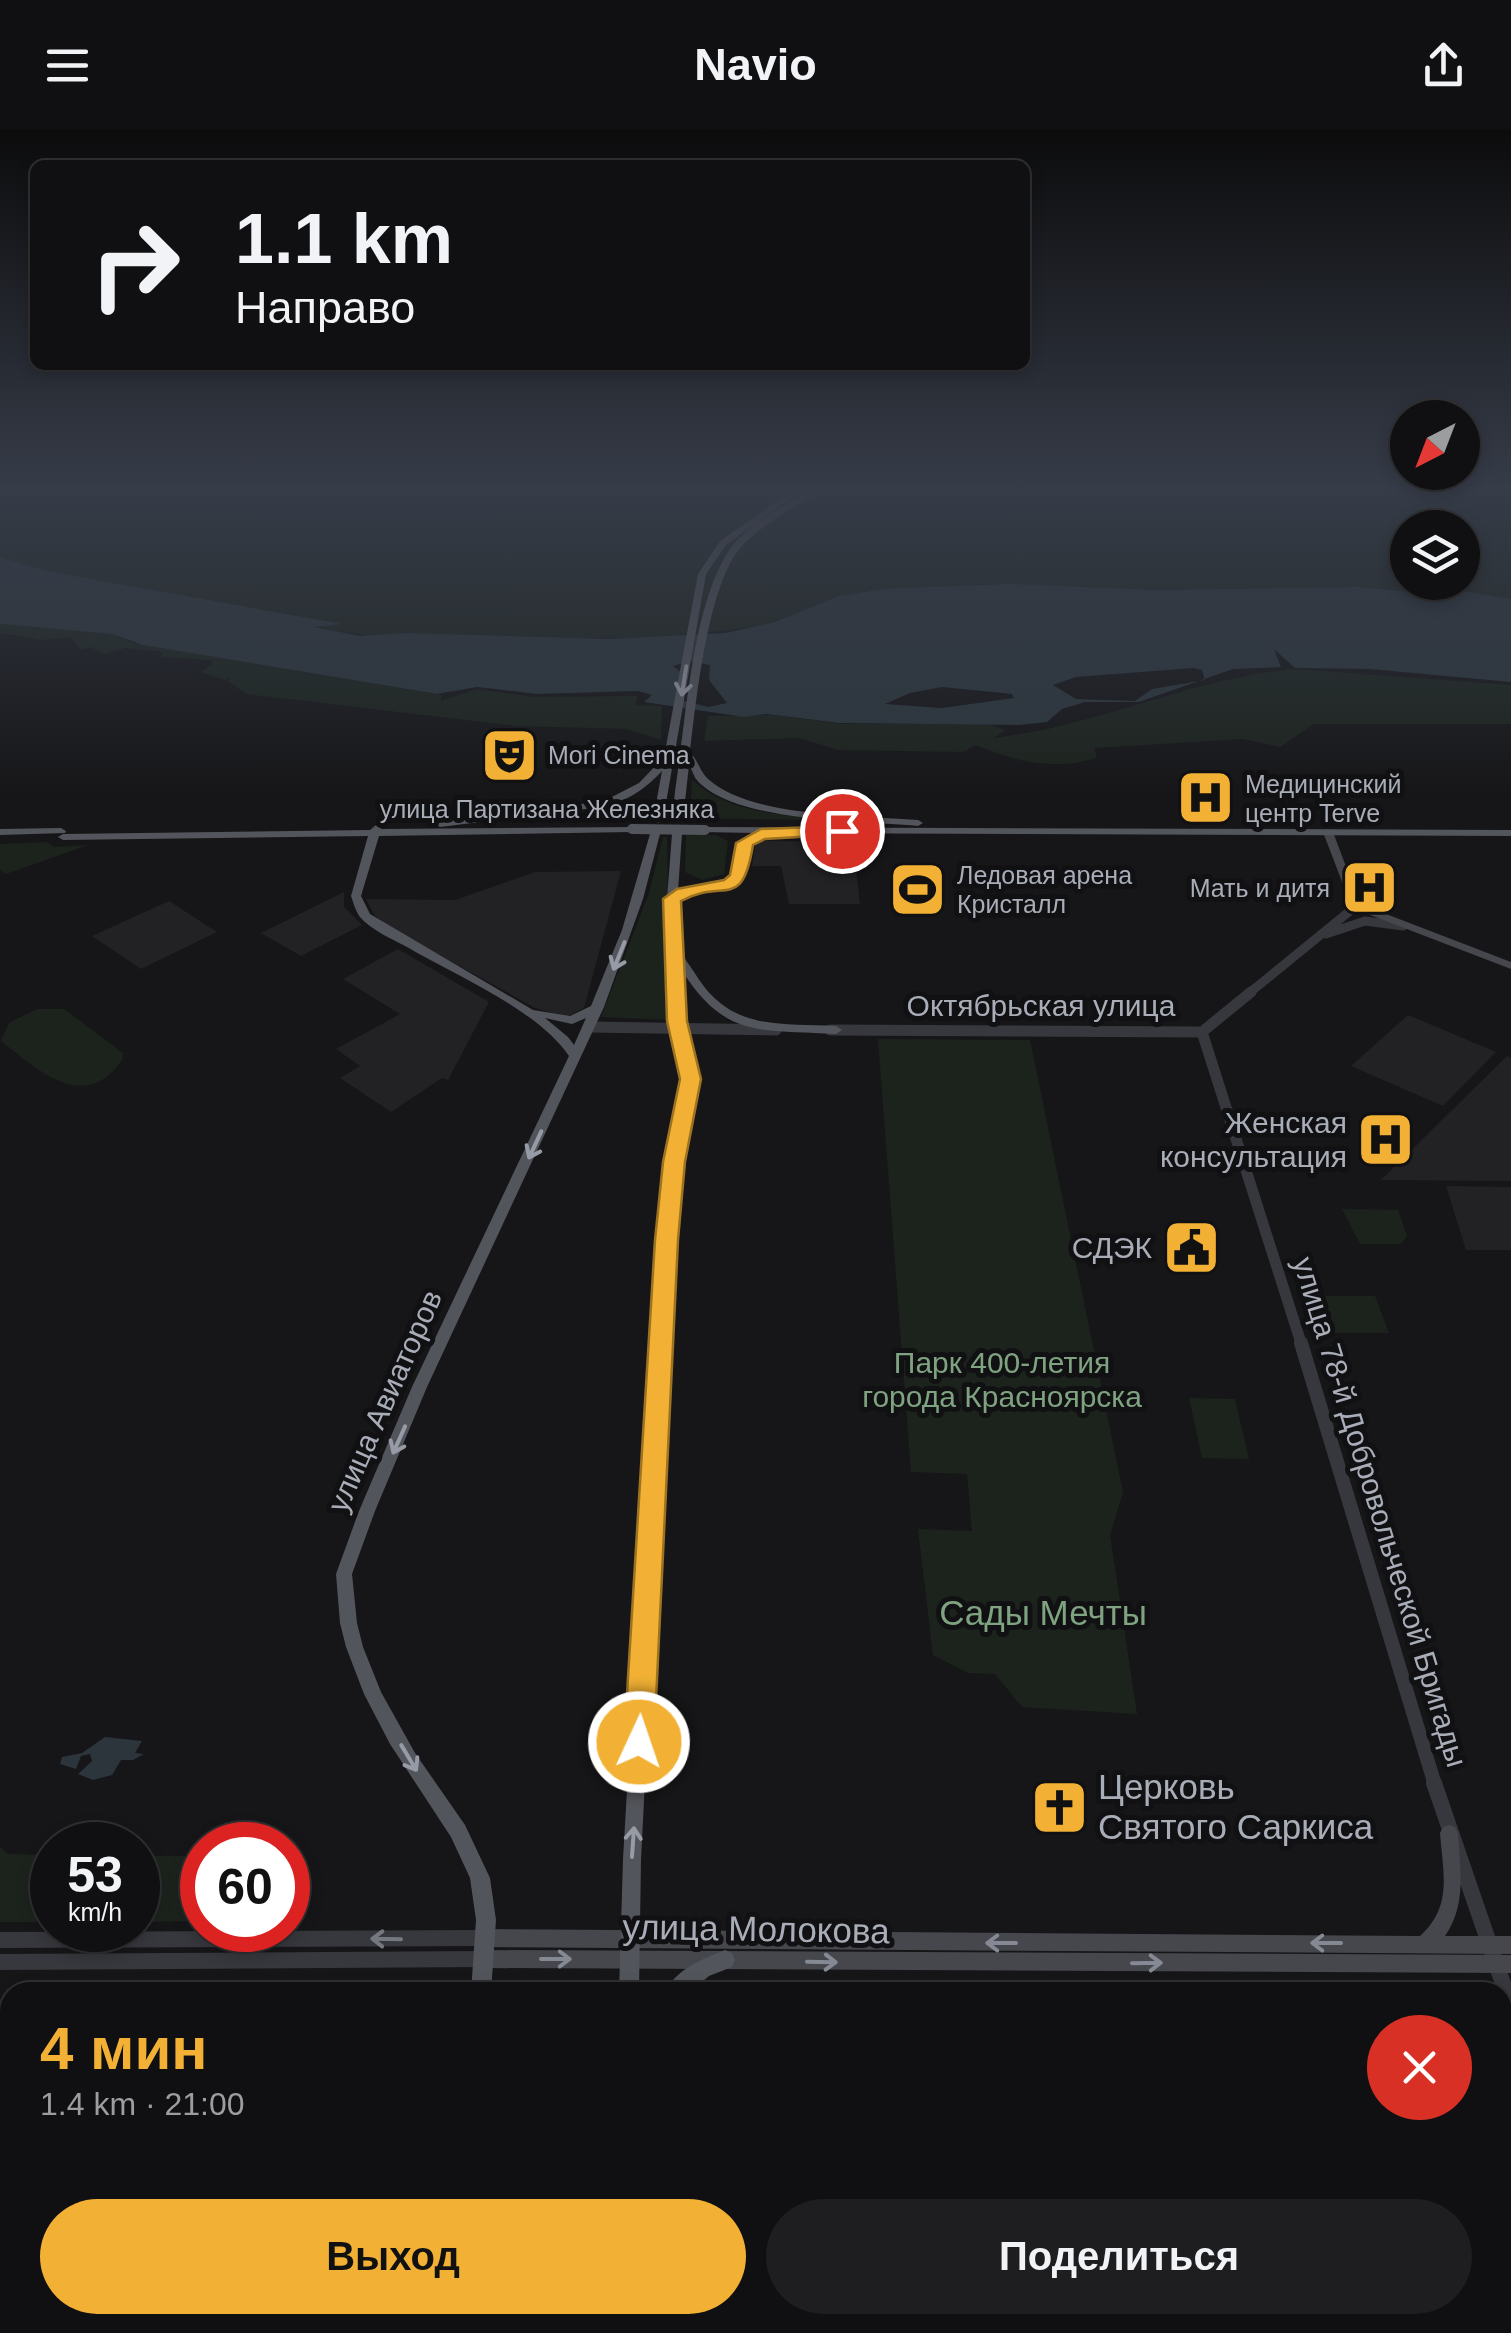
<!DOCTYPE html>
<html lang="ru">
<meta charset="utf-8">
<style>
:root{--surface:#101012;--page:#1e1e20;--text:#f1f3f6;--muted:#9c9d9f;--line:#303032;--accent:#f2b134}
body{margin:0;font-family:Helvetica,sans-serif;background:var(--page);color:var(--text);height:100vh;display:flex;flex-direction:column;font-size:38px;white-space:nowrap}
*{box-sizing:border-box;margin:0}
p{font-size:32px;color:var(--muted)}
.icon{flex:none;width:55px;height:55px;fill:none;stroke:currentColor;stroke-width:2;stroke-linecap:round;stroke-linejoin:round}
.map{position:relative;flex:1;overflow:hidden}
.side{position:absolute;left:0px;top:1852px;width:1512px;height:352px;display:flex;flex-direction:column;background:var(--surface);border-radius:30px 30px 0 0;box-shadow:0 5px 15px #0003,0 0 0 2px var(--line)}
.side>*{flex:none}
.guide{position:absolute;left:30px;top:30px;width:1000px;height:210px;border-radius:15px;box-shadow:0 5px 15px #0003,0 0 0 2px var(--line);background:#101012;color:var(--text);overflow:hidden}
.needle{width:65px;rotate:222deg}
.fabs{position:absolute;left:1390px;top:270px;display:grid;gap:20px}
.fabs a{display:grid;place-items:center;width:90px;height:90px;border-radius:50%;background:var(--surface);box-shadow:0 5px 15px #0003,0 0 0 2px var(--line);font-size:50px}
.speed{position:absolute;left:30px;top:1692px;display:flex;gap:20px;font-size:50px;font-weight:700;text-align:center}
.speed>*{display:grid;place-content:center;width:130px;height:130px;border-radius:50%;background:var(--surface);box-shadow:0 5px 15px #0003,0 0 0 2px var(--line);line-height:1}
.speed small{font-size:25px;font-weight:400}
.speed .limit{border:15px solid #d22;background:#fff;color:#111}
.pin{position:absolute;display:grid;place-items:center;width:85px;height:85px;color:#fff;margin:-42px;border:5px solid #fff;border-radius:50%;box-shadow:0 2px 10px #0007}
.me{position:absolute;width:110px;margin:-55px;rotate:3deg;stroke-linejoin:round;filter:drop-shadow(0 0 8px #0008)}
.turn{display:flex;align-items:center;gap:35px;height:210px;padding:0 40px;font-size:45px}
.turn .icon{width:130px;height:130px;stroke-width:2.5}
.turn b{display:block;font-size:70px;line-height:85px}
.round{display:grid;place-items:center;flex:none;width:105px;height:105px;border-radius:52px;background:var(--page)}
.headline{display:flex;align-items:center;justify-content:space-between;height:170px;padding:0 40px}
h1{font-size:60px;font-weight:700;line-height:75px;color:var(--accent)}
.button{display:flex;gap:20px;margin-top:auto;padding:20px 40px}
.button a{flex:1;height:115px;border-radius:60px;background:var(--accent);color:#111;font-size:40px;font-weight:700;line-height:115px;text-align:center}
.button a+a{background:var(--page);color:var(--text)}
header{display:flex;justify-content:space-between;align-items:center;height:130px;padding:0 40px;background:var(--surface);font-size:45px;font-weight:700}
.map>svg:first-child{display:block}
</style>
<header><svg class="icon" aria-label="menu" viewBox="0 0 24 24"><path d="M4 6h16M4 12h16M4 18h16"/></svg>Navio<svg class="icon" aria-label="share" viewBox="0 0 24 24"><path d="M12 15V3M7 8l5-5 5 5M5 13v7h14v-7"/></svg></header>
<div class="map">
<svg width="1511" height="2203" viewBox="0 0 1511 2203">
<rect width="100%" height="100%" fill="#161618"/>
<!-- built -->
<path fill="#222225" d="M756,711L853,712L860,774H789L781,736H752Z
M621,741L584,878L566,887L535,878L391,798L375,786L366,769L455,770L535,742Z
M344,762V777L362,795L301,826L261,803Z
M169,771L217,802L141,839L92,806Z
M398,819L489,872L448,950L442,948L391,982L340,948L360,936L336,919L400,884L343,849Z
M1408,885L1496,922L1443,976L1351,936Z
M1507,926L1511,928V1051L1381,1050Z
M1446,1056L1511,1057V1120H1466Z
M0,2014L10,2028V2195H77L68,2203H0Z
M783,2195H908L909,2203H783Z"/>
<!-- green -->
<path fill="#1c231d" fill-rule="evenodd" d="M0,357H1511V469L1456,460L1423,463L1359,457L1156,460L987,454L850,464L765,495L672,507L573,509L407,503L375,507L313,497L336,493L46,441L0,427ZM1408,398H1462V452H1408Z
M0,494L112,504L134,513L441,565V571L477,559L534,567L638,566L635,575L662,576L661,610L627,599L517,596L246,564L228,551L230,547L226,550L201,542L213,534L211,530L161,527L162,522L126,518L103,524L91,517L81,520L71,507L41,510L0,503Z
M1294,539L1511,555V594H1314L1280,617L1243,609L1094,618L1097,628C1054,641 1016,632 976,615L963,622L838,620L799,608L704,611L708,586L772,585L843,594H987L1006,600L993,608C1096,597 1191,548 1294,539Z
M692,650C738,691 806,685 865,691L690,688Z
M686,705H716L728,711L724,744L702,750L685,742Z
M663,707H667L670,890L601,887L649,763Z
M47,712L54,717L88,715L6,744L0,740V714Z
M37,879H64L123,923L122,930C84,985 37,939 1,911L9,893Z
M878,909L1030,910L1123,1362L1110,1405L1137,1584L1022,1577L995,1544L968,1543L933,1525L918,1399L972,1401L967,1344L911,1342Z
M1342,1079L1398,1080L1407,1106L1401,1114H1360Z
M1299,1139H1314L1323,1166H1375L1389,1203H1320Z
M1189,1268L1235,1269L1249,1329L1202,1328Z
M0,1717L8,1724L52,1725V1792H0Z
M138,1726H202V1791L138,1792Z
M493,1852H618L617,1862H492Z"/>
<!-- water -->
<path fill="#2c353c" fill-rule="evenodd" d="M0,427L46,441L342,494L314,497L361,506L407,503L609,509L726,503L775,492L839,466L884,459L1008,454L1156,460L1359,457L1432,464L1456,460L1511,469V552L1370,539L1295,538L1274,519L1281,537L1233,539L1139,572H1085L1062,579L1047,592L1020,595L840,593L766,584L744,587L644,572L652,565L638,561L537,564L477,557L437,564L143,515L112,504L0,494ZM690,531L710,535L709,550L727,573L708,577L680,570L681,542L673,536ZM1194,538L1202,540L1205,550L1152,559L1135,571L1076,569L1053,555L1076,547ZM942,557L1012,564L1014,568L942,578L885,574L910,563Z
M105,1607L142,1611L135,1623L144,1624L133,1630H121L112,1645L93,1650L78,1644L92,1631L90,1624L81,1626L76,1639L60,1634L62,1627L82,1623Z"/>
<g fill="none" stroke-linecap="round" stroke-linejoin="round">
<!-- tertiary-far3 -->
<path stroke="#37383d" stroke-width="9" d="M1326,804L1365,791L1403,796
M1248,864L1356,776"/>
<!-- tertiary-far2 -->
<path stroke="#37383d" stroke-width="11" d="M590,897L776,900
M830,900L1202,902L1251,862
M1202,902L1302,1216"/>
<!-- tertiary-far1 -->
<path stroke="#37383d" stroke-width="14" d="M1301,1213L1435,1655"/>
<!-- tertiary -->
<path stroke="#37383d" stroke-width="16" d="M1434,1653L1511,1877
M0,1810L484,1808
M0,1832L483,1829"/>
<!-- secondary -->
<path fill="#45474d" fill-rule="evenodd" d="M1328,699L1333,702L1360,774L1511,832V839L1352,778L1323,702Z
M1449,1695L1455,1697L1458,1703C1460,1740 1467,1774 1445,1806H1511V1824L484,1817L478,1814L475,1808L478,1802L484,1799L1420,1806C1453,1776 1443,1743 1440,1703L1443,1697Z
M483,1820L1511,1825V1843L483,1838L477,1835L474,1829L477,1823Z"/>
<!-- primary -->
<path fill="#53555c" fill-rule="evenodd" d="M797,357H806L726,415L706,444L663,690L658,693L653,690L662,641C647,657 628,672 606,674V670L639,653L664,627L698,444L720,411Z
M814,357H823C797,378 765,391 742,416C708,452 696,571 690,622C697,629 700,641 707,648C749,688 861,685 918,690L923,693L918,696C863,691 733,693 696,649C695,648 690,636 689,635L683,690L678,693L674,692C672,671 678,645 680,624C688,564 696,472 728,422C748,392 785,376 814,357Z
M598,672L602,673V677L440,697L435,694L440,691Z
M376,695L380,696L381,699L636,697L637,699L632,702L379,706L361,766L370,784L533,880L570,886L591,876L622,800L650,704L655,701L660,704L643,769L604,877L427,1257L375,1381L352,1444L357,1493L363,1517L381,1562L415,1623L465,1695L490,1748L496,1790L491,1862H471L476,1790L470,1748L451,1707L390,1614L364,1564L346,1517L340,1493L336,1444L359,1381L412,1257L569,926C537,879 456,846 407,817C392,809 371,800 360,787C356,782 353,772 351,766L368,706L63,710L58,707L63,704L370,700ZM545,888L572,894L586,888L574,915L568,907Z
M705,697L1511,700V706L770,703L749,715L743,749L725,759L686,766L678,770C678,783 676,807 680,818C682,826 691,837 696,845C731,901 778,893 836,896L842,900L836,904C761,899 725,910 681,839L683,891L697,949L681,1033L673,1110L641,1729L639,1862H619L623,1729L659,1110L667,1033L685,949L671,891L667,769L672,704L677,701L682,704L678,761L718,754L734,745L739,713L756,703L701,702L700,700Z
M61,698L66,701L65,703L0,705V699Z
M725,1820L732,1823L735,1830L732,1837L709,1846L690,1862H666C675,1839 703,1829 725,1820Z
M432,2195H454L453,2203H431Z
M464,2195H492L495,2203H467Z
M556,2195H589L586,2203H553Z
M599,2195H621L620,2203H598Z"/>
<!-- primary-bridge -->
<path stroke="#53555c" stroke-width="10" d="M632,699L705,700"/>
</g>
<!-- one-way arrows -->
<defs><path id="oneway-shaft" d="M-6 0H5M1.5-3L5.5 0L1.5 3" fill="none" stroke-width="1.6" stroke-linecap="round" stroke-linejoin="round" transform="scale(2.5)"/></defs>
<g stroke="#979ba6">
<use href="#oneway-shaft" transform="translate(684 551) rotate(99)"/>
<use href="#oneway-shaft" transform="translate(619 826) rotate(112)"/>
<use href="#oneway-shaft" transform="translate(535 1015) rotate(115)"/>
<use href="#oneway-shaft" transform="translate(399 1310) rotate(114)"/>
<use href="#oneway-shaft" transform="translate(409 1628) rotate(59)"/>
<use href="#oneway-shaft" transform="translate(633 1712) rotate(-86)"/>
</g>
<use stroke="#757881" href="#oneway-shaft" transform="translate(386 1809) rotate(-179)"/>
<g stroke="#858993">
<use href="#oneway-shaft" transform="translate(1001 1813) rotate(-180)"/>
<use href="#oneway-shaft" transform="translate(1326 1813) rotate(-180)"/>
<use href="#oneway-shaft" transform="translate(556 1829)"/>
<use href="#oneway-shaft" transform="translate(822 1832) rotate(1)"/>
<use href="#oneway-shaft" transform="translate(1147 1833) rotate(-1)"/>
</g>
<!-- sky -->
<linearGradient id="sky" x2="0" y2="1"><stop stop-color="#0c0c0d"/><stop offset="0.54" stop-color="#363c48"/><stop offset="1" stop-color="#363c48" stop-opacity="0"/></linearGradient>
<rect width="1511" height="665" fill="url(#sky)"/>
<!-- route -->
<path fill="#f2b134" stroke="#9d7322" stroke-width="2.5" d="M842,696L851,701L849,704L765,709L753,715C742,783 724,747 681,771L687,891L701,949L685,1032L678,1110L654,1612L650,1622L639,1626L629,1622L624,1612L655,1110L663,1032L680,949L667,891L663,769L677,759L724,750L730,745L736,713L761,699Z"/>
<!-- icons -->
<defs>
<symbol id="theatre-square" viewBox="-11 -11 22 22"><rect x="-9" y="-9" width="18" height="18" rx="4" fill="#f2b134" stroke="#111113"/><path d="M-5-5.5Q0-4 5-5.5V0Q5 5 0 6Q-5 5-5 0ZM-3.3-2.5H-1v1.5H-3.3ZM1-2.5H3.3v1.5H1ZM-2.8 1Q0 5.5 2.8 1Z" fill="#111"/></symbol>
<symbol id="hospital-square" viewBox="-11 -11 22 22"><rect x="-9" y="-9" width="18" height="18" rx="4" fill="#f2b134" stroke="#111113"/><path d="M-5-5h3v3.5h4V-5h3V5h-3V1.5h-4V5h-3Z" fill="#111"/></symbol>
<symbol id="stadium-square" viewBox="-11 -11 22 22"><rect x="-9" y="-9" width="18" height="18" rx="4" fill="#f2b134" stroke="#111113"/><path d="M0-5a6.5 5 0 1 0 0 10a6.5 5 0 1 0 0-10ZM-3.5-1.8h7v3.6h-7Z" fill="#111"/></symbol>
<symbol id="civic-square" viewBox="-11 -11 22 22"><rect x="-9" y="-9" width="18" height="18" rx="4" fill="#f2b134" stroke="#111113"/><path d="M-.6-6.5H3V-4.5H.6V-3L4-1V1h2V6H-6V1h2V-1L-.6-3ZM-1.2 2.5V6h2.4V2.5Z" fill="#111"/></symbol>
<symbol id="church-square" viewBox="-11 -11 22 22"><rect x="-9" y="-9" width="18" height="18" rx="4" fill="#f2b134" stroke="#111113"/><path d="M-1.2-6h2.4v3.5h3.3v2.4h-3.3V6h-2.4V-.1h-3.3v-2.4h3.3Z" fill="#111"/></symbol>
</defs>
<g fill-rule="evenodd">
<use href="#theatre-square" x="478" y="594" width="63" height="63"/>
<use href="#hospital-square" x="1174" y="636" width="63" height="63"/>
<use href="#hospital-square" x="1338" y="726" width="63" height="63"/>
<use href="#stadium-square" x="886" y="728" width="63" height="63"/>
<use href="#hospital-square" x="1354" y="978" width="63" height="63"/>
<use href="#civic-square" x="1160" y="1086" width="63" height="63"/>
<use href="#church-square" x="1028" y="1646" width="63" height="63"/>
</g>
<g text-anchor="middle" stroke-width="10" stroke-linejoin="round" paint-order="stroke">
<!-- far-poi labels -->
<g font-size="25" fill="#a8adb8" stroke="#111113" text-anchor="start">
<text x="548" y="634">Mori Cinema</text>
<text x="1245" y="663">Медицинский<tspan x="1245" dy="29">центр Terve</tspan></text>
<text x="957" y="754">Ледовая арена<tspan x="957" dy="29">Кристалл</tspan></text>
<text x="1330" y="767" text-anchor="end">Мать и дитя</text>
</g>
<!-- far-street labels -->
<g font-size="25" fill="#a8adb8" stroke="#111113">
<text x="547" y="688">улица Партизана Железняка</text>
</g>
<!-- street labels -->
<g font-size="30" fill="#a8adb8" stroke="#111113">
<text x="1041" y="886">Октябрьская улица</text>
<text transform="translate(385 1271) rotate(-66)" y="10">улица Авиаторов</text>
<text transform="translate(1380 1382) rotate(73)" y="10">улица 78-й Добровольческой Бригады</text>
</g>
<!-- poi labels -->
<g font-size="30" fill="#a8adb8" stroke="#111113" text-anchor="end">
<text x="1347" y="1003">Женская<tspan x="1347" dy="34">консультация</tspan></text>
<text x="1152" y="1128">СДЭК</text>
</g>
<!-- park labels -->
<g font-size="30" fill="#7fa381" stroke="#111113">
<text x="1002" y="1243">Парк 400-летия<tspan x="1002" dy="34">города Красноярска</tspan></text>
</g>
<!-- near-park labels -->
<g font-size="35" fill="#7fa381" stroke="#111113">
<text x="1043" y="1495">Сады Мечты</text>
</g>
<!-- near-poi labels -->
<g font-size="35" fill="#a8adb8" stroke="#111113" text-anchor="start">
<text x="1098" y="1669">Церковь<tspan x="1098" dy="40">Святого Саркиса</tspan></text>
</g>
<!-- near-street labels -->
<g font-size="35" fill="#a8adb8" stroke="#111113">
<text transform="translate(756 1799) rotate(1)" y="12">улица Молокова</text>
</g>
</g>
</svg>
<div class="fabs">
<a><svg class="needle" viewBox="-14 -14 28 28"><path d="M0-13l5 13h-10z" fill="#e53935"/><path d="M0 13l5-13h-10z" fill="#9c9d9f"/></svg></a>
<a><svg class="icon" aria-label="layers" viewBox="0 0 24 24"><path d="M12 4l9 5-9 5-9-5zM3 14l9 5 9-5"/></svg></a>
</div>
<div class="speed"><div>53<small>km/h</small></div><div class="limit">60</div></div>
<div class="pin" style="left:842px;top:701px;background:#d93025"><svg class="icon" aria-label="arrive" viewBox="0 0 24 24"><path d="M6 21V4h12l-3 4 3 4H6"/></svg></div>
<svg class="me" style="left:639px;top:1612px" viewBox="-20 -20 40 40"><circle r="17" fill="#f2b134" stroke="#fff" stroke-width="3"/><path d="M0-11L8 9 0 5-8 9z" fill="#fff"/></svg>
<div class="guide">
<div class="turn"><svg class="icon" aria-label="right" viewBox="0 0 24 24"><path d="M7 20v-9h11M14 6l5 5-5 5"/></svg><div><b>1.1 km</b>Направо</div></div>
</div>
<section class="side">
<div class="headline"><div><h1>4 мин</h1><p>1.4 km · 21:00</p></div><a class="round" style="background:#d93025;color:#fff"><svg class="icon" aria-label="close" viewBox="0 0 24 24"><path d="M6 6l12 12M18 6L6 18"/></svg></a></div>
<div class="button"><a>Выход</a><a>Поделиться</a></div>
</section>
</div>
